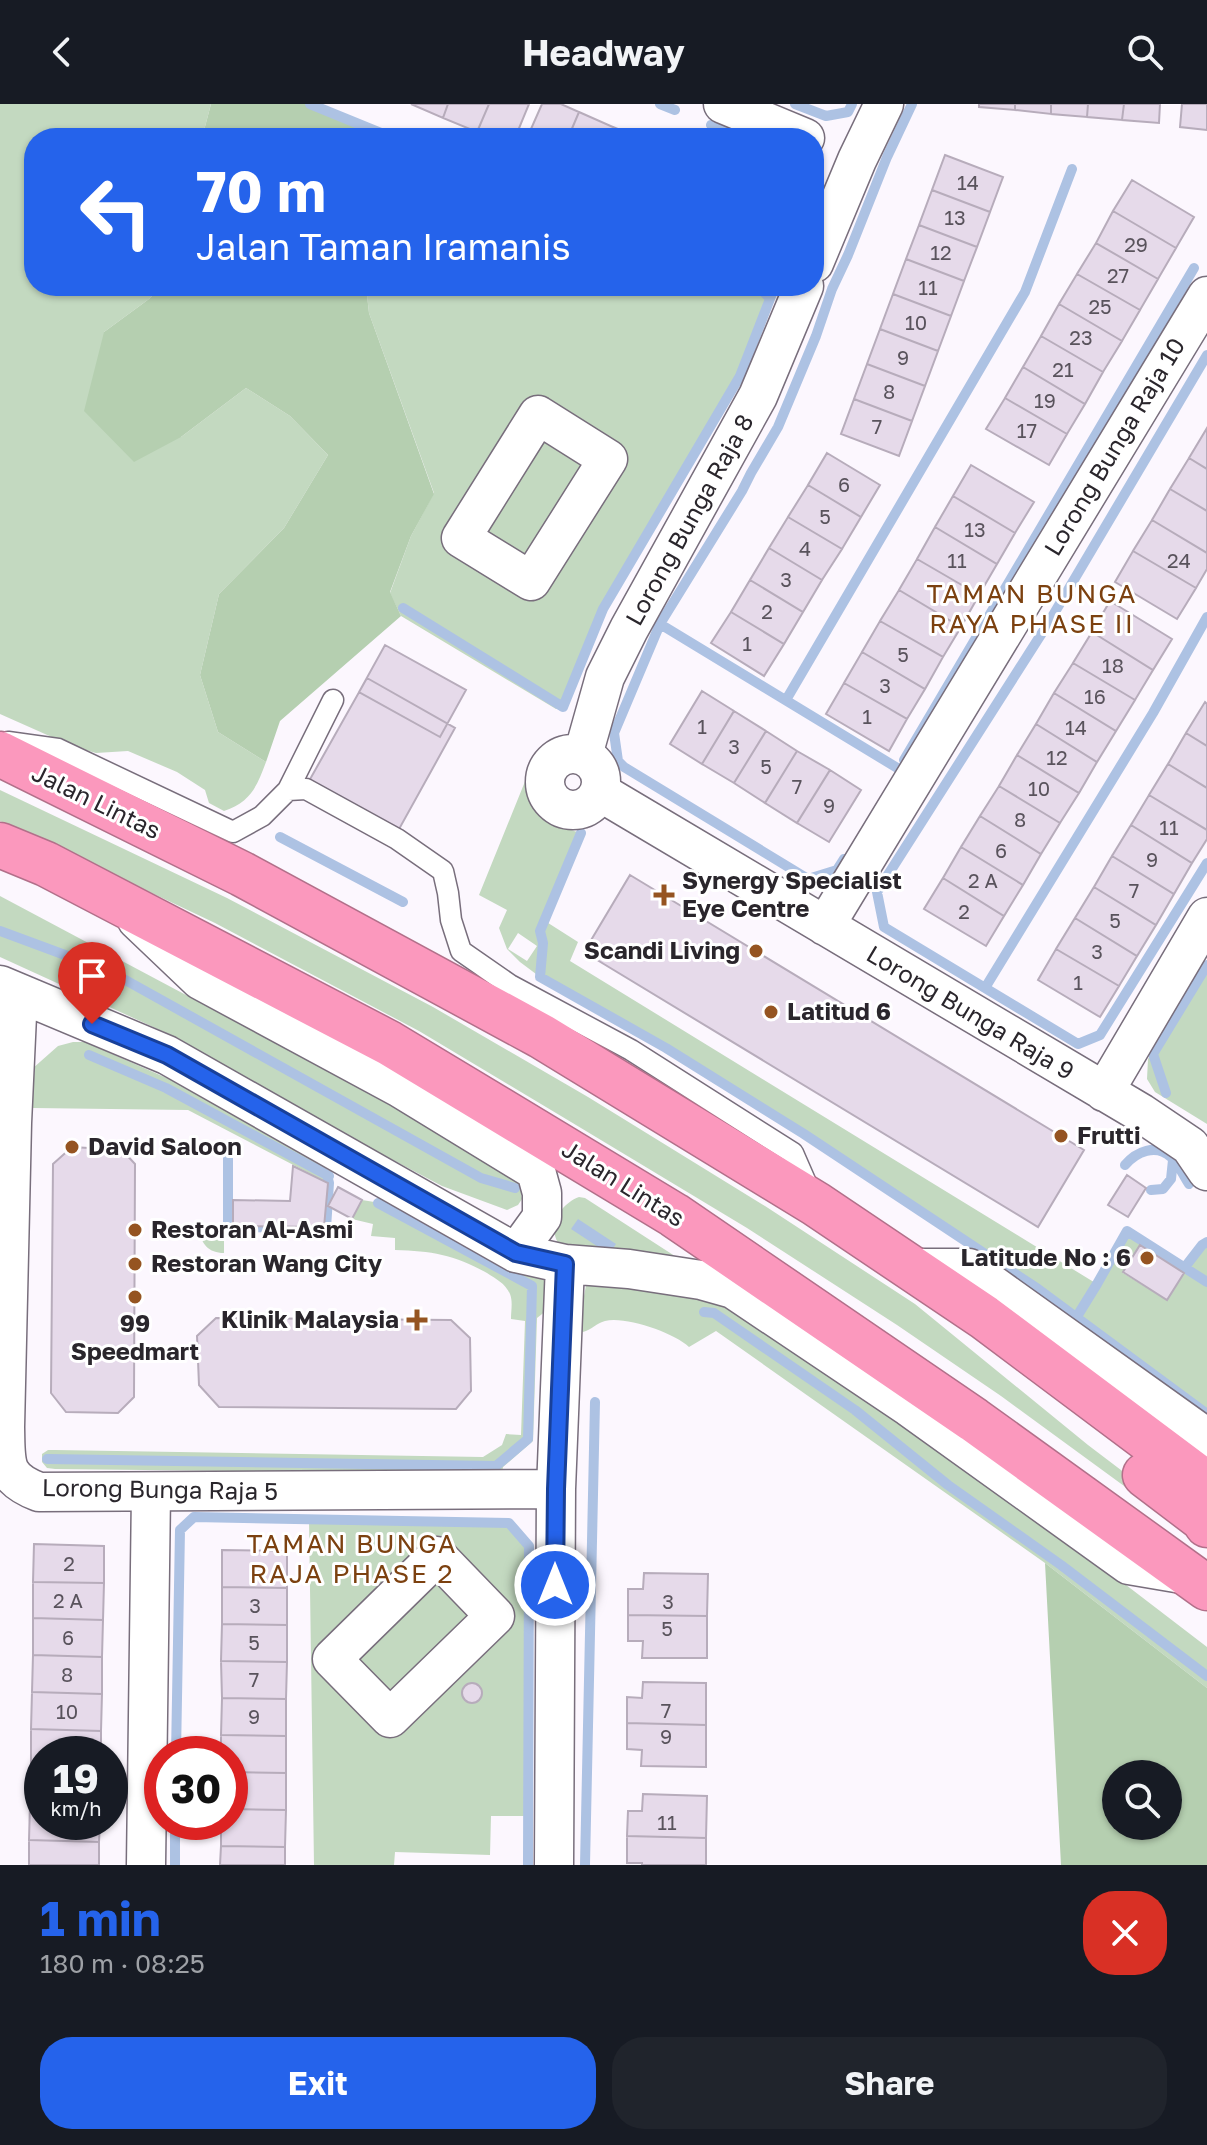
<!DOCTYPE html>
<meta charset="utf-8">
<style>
:root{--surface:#171b24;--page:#20242c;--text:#f1f3f6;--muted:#9ea1a6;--accent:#2563eb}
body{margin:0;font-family:"Golos Text",sans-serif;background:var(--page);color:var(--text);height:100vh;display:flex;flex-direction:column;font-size:30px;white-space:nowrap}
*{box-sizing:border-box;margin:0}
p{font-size:26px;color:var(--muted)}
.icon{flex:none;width:44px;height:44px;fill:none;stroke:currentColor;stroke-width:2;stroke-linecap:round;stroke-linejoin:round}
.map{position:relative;height:1761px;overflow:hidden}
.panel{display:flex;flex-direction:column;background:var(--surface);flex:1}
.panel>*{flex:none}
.banner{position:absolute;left:24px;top:24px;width:800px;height:168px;border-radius:32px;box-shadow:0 2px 6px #0004;background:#2563eb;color:#fff;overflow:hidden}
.tools{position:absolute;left:1102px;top:1656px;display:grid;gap:16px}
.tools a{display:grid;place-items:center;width:80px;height:80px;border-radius:50%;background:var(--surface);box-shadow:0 2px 6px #0004;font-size:40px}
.speed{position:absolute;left:24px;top:1632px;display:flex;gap:16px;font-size:40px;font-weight:700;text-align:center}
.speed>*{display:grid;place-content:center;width:104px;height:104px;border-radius:50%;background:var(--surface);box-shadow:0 2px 6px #0004;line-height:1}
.speed small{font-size:20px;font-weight:400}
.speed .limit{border:12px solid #d22;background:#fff;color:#111}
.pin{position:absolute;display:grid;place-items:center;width:68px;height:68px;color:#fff;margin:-82px -34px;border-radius:50% 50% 50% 0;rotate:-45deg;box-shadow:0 0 8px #0007}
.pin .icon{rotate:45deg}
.me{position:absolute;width:88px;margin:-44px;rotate:0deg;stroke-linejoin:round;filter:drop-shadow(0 0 6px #0008)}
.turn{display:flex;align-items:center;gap:28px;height:168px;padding:0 40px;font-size:36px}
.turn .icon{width:104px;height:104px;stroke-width:2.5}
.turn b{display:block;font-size:56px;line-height:68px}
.round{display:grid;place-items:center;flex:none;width:84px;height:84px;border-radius:32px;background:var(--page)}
.summary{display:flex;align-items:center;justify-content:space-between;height:136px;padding:0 40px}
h1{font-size:48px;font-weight:700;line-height:60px;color:var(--accent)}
.button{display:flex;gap:16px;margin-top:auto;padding:16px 40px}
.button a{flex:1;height:92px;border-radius:32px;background:var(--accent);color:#fff;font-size:32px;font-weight:700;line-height:92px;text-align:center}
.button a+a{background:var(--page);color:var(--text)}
header{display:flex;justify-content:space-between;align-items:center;height:104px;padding:0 40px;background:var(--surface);font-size:36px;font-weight:700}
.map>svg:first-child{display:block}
</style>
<header><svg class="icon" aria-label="back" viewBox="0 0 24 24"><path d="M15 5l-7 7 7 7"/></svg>Headway<svg class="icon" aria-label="search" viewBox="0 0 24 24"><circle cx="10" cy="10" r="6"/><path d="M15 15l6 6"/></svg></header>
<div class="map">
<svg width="1207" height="1761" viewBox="0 0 1207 1761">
<rect width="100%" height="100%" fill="#fcf7fe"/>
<!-- green -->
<path fill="#c3d9c0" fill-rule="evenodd" d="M0,0H211L202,34H34V182H162L149,195L104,228L181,333L246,284L290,312L328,351L284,424L219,490L200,571L218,628L266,658C257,682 251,698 224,707L209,699L205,686L177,668L128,647L96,649L72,642L0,610Z
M366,182H757L770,194L740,272L603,505L563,603L556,605L401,512L390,489L411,432L434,389L369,209Z
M526,675C535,710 547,719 581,729L545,817L578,838L570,857L1097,1180L1127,1127L1185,1163L1202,1141L1207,1138V1310L1038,1185L804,1030L666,944L540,873L520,858L507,845L499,824L507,806L479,791ZM518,829L537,842L527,857L508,845ZM1141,1141L1184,1169L1167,1196L1123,1169Z
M0,686L227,794L433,903L588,993L765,1102L915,1200L1088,1341L1196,1423L1187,1428L1001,1292L897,1221L747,1124L571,1018L419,927L215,819L0,717Z
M0,792L372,990L499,1063L520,1078L522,1095L518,1101L507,1106L442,1082L342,1029L175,933L0,853Z
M1204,861L1207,863V1020L1155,988L1147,975L1148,955Z
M73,938H85L169,975L324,1059L329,1072L328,1079L188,1006L33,1004L32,965L58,942Z
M579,1093L585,1094L681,1156L612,1154L558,1139C548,1122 560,1100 579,1093Z
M362,1096L405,1103L547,1173L551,1203L537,1214L533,1337L503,1363L502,1370L55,1365L47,1364L42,1358V1350L48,1346H55L483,1353L502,1341L506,1330L521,1331L525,1217L511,1215C511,1206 513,1198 510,1190C505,1179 496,1175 487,1169C455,1151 432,1147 395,1146V1134L371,1132L373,1120L352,1115Z
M200,1124L224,1125V1149C209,1149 200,1140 200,1124Z
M587,1176L688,1188L739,1204L1083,1448L1207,1543V1584L1045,1459L716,1227L689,1243C674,1229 626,1212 605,1217C597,1219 591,1226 583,1228L578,1224Z
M309,1415L509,1419L529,1442L528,1712H491L490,1751L395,1748L394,1761H314Z"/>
<!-- forest -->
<path fill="#b5cfb0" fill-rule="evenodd" d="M211,0H310L393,34H202Z
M162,182H366L369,209L434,390L411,432L390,488L401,512L280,617L266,658L218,628L200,571L219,490L284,424L328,351L290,312L246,284L181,333L134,358L84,307L104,228L149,195Z
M1045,1459L1207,1584V1761H1061ZM1116,1670H1168V1722H1116Z"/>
<!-- water -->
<path fill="#adc2e3" d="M578,1115L616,1140L609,1150L571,1125Z"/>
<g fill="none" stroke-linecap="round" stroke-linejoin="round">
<!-- stream -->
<path stroke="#adc2e3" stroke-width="10" d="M310,0L393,34
M660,0L675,6
M795,0L826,12L848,8L852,0
M711,21L741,34
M814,75V81
M757,182L770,194
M1207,251L1049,518L877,788L884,823L1078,940L1100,931L1207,759
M403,504L563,603L603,505L740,272L775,182
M660,520L899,665
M786,596L1025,188L1072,65
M904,656L1194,164
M581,729L540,827L543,839L540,873L666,944L804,1030L1038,1185L1207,1310
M280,733L403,798
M844,755L837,766L808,775L624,663L618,657L614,629L660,520L742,387L751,369L778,323L816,232L832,185L848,151L887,53L912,0
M0,827L111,868L481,1074L515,1084
M985,884L1153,609L1207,513
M89,951L166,984L329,1072
M1166,989L1153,950L1207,861
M228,1054V1123L326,1124L329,1079L327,1071
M1125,1061C1136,1048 1156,1039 1171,1053C1178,1059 1183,1071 1189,1080
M1151,1086L1163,1085L1171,1075L1173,1056
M1185,1163L1202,1141L1207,1138
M704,1208L714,1209L855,1306L948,1381L1061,1461L1207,1572
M1076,1214L1097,1180L1127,1127L1207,1178
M47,1355L496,1362L528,1335L532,1182L378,1099
M176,1650L180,1426L194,1413L509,1419L529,1442L528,1761
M175,1761V1718
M585,1761L595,1298"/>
</g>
<!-- building -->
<path fill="#e6daea" stroke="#b7acbb" stroke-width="2" d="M411,0H448L443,14Z
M448,0H489L477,28L443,14Z
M489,0H529L515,34H490L477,28Z
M542,0H561L579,8L568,34H527Z
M979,0H1015V6L979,3Z
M1015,0H1051V10L1015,6Z
M1051,0H1088L1087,13L1051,10Z
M1088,0H1124L1122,16L1087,13Z
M1124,0H1160L1159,19L1122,16Z
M1182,0H1207V26L1180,23Z
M579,8L613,23L608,34H568Z
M613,23L639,34H608Z
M945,51L1003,73L990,108L932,86Z
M1132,76L1194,113L1176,144L1113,107Z
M932,86L990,108L977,143L919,121Z
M1113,107L1176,144L1158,175L1096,139Z
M919,121L977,143L964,177L906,155Z
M1096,139L1158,175L1140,206L1077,170Z
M906,155L964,177L951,212L893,190Z
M1077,170L1140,206L1122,237L1059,200Z
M893,190L951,212L938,247L880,225Z
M1059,200L1122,237L1103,268L1041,232Z
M880,225L938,247L925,282L867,260Z
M1041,232L1103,268L1085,300L1023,263Z
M867,260L925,282L912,317L854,295Z
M1023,263L1085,300L1067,330L1005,294Z
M1005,294L1067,330L1049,361L986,325Z
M854,295L912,317L899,352L841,330Z
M1207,324V365L1189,354Z
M827,349L880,381L861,413L808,381Z
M1189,354L1207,365V407L1170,385Z
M971,361L1034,398L1015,429L953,392Z
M808,381L861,413L842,445L788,413Z
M1170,385L1207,407V449L1152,416Z
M953,392L1015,429L997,460L935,423Z
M788,413L842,445L822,476L769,444Z
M1152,416L1207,449V465L1196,484L1133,447Z
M935,423L997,460L979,491L917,455Z
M769,444L822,476L803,508L750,476Z
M1133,447L1196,484L1177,515L1115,478Z
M917,455L979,491L961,523L899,486Z
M750,476L803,508L784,540L731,508Z
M899,486L961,523L943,553L880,517Z
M1110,497L1172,535L1153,566L1092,528Z
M731,508L784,540L764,572L711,539Z
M880,517L943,553L925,585L862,548Z
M1092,528L1153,566L1135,596L1073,559Z
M385,541L466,586L440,633L359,588Z
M862,548L925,585L907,615L844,579Z
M1073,559L1135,596L1116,627L1054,589Z
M367,574L455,624L398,727L309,677Z
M844,579L907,615L889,647L826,610Z
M702,587L734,607L702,660L670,640Z
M1054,589L1116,627L1097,658L1036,620Z
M1205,598L1207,600V642L1186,629Z
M734,607L766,627L734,679L702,660Z
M1036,620L1097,658L1079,689L1017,651Z
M766,627L797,647L765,699L734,679Z
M1186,629L1207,642V684L1168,660Z
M797,647L830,666L797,719L765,699Z
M1017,651L1079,689L1060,719L999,682Z
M1168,660L1207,684V726L1149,691Z
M830,666L861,686L829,738L797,719Z
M999,682L1060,719L1041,750L980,712Z
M1149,691L1207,726V735L1192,759L1131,721Z
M980,712L1041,750L1023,781L961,743Z
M1131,721L1192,759L1174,790L1112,752Z
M961,743L1023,781L1004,812L943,774Z
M1112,752L1174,790L1156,821L1094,783Z
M630,771L1084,1046L1038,1123L584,848Z
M943,774L1004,812L986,842L924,805Z
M1094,783L1156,821L1137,852L1075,814Z
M1075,814L1137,852L1119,882L1056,845Z
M1056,845L1119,882L1100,913L1038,876Z
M72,1043L122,1046L135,1060L134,1293L118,1309L66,1308L51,1289L53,1060Z
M293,1062L328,1079L324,1123L233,1122V1096L290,1097Z
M1127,1071L1146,1084L1128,1113L1108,1101Z
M338,1083L362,1096L352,1115L328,1102Z
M1140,1141L1184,1169L1167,1196L1123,1168Z
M216,1214L451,1216L470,1234L471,1287L456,1305L219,1303L199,1281L197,1232Z
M34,1440L104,1442V1479L33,1478Z
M222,1446L287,1447V1484L222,1483Z
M644,1469L708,1470L707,1512L628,1511V1485H643Z
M33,1478L104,1479L103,1516L33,1514Z
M222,1483L287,1484V1521L222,1520Z
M628,1511L707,1512V1554H642L643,1537H628Z
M33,1514L103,1516L102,1553L33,1551Z
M222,1520L287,1521V1558L221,1557Z
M33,1551L102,1553V1590L32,1588Z
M221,1557L287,1558L286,1595L222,1594Z
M643,1578L706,1579V1621L627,1619V1593L642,1594Z
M462 1589a10 10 0 1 1 20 0a10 10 0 1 1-20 0Z
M32,1588L102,1590L101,1627L31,1625Z
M222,1594L286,1595V1632L221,1631Z
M627,1619L706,1621V1663L641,1662L642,1646L627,1645Z
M31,1625L101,1627V1650H42V1663L31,1662Z
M221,1631L286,1632V1669L230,1668V1650H221Z
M31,1662L42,1663V1700L30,1699Z
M230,1668L286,1669V1706L230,1705Z
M643,1690L707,1692L706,1734L627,1732L628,1707H642Z
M30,1699L42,1700V1718H100L99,1738L29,1736Z
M230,1705L286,1706L285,1743L221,1742V1718H230Z
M627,1732L706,1734V1761H642V1759H627Z
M29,1736L99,1738V1761H29Z
M221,1742L285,1743V1761H220Z"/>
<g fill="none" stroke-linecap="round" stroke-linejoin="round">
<defs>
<path id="lane" d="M8,638L58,645L233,728L262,712L288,686L333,596
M288,686L306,685L397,735L443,767L448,789L451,816L461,847L510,881L631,946L793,1049L810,1088"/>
<path id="street" d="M723,0L805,34
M814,159L857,56L884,0
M538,311L608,355L531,477L461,434Z
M545 678a28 28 0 1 1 56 0a28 28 0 1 1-56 0Z
M583,651L605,573L629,525L758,292L804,182
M600,688L1141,1009L1190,1042L1207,1067
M137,816L200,876L400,984L536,1067L542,1089V1113L516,1149
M825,822L1207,192
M0,881L167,951L516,1149L565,1160L629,1165L701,1176L733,1185L909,1303L1129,1461L1188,1471
M18,890L12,1019L5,1323C6,1359 2,1374 39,1388L556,1385
M1104,988L1207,813
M908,1164H969L1207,1334
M437,1452L495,1512L390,1614L332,1555Z
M146,1761L151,1389
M554,1761L556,1385L565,1160"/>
<path id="highway" d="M0,650L242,770L541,932L816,1100L984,1213L1207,1380
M0,741L46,760L389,939L674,1111L974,1316L1207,1484
M1145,1371L1203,1415L1207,1421"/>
</defs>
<!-- lane casing -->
<use href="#lane" stroke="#786e7c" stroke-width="23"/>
<!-- street casing -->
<use href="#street" stroke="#786e7c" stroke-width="41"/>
<!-- highway casing -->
<use href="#highway" stroke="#b2708a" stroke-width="47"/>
<!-- lane -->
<use href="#lane" stroke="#fff" stroke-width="20"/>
<!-- street -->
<use href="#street" stroke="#fff" stroke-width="38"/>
<!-- highway -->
<use href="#highway" stroke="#fb98bd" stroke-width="44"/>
</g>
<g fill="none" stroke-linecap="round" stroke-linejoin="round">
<defs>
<path id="route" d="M92,920L167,951L516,1149L565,1160L556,1385L555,1481"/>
</defs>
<!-- route casing -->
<use href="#route" stroke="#184099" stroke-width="20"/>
<!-- route -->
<use href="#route" stroke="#2563eb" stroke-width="14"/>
</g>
<!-- markers -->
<g fill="#955421" stroke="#fff" stroke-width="3">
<path d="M660 779h8v8h8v8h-8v8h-8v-8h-8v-8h8z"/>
<circle cx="756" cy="847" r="8"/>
<circle cx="771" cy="908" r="8"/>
<circle cx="1061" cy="1032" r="8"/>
<circle cx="72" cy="1043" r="8"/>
<circle cx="135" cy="1126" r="8"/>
<circle cx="1147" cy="1154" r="8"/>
<circle cx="135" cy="1160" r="8"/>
<circle cx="135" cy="1193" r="8"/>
<path d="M413 1204h8v8h8v8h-8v8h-8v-8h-8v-8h8z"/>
</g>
<g text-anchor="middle" stroke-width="6" stroke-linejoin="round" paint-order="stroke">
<!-- number labels -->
<g font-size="20" fill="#59535c">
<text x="968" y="86">14</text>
<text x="955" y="121">13</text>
<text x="1136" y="148">29</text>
<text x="941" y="156">12</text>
<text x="1118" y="179">27</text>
<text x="928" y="191">11</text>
<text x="1100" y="210">25</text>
<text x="916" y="226">10</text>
<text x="1081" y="241">23</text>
<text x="903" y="261">9</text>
<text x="1063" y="273">21</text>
<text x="889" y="295">8</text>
<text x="1045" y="304">19</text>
<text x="877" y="330">7</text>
<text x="1027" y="334">17</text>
<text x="844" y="388">6</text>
<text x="825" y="420">5</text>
<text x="975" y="433">13</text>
<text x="805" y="452">4</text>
<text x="957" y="464">11</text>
<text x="1179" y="464">24</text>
<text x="786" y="483">3</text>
<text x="767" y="515">2</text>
<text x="747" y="547">1</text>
<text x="903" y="558">5</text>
<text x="1113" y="569">18</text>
<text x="885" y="589">3</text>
<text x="1095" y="600">16</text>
<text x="867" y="620">1</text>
<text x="702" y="630">1</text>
<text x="1076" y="631">14</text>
<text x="734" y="650">3</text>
<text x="1057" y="661">12</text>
<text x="766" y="670">5</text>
<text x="797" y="690">7</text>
<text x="1039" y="692">10</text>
<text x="829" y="709">9</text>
<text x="1020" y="723">8</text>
<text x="1169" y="731">11</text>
<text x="1001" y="754">6</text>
<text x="1152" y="763">9</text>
<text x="983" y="784">2 A</text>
<text x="1134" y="794">7</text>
<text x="964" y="815">2</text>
<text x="1115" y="824">5</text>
<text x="1097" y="855">3</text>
<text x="1078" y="886">1</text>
<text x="69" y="1467">2</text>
<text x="68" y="1504">2 A</text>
<text x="668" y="1505">3</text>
<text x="255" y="1509">3</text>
<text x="667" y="1532">5</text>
<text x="68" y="1541">6</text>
<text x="254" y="1546">5</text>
<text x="67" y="1578">8</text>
<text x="254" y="1583">7</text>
<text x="666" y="1614">7</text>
<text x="67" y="1615">10</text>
<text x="254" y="1620">9</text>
<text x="666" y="1640">9</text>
<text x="667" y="1726">11</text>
</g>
<!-- street labels -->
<g font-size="24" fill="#2a262c" stroke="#fff">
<text transform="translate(1115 343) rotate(-59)" y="8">Lorong Bunga Raja 10</text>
<text transform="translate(690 416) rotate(-61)" y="8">Lorong Bunga Raja 8</text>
<text transform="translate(96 698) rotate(26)" y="8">Jalan Lintas</text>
<text transform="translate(970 909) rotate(31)" y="8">Lorong Bunga Raja 9</text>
<text transform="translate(623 1080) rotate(32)" y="8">Jalan Lintas</text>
<text transform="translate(160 1386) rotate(1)" y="8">Lorong Bunga Raja 5</text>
</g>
<!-- poi labels -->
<g font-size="24" font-weight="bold" fill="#2a262c" stroke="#fff" text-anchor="start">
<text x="682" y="785">Synergy Specialist<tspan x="682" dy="28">Eye Centre</tspan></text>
<text x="740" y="855" text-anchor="end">Scandi Living</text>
<text x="787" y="916">Latitud 6</text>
<text x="1077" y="1040">Frutti</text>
<text x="88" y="1051">David Saloon</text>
<text x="151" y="1134">Restoran Al-Asmi</text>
<text x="1131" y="1162" text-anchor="end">Latitude No : 6</text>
<text x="151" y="1168">Restoran Wang City</text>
<text x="399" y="1224" text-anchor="end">Klinik Malaysia</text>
<text x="135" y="1228" text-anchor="middle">99<tspan x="135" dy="28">Speedmart</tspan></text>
</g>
<!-- neighbourhood labels -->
<g font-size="26" letter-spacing="2" fill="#7c4110" stroke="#fff">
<text x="1032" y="499">TAMAN BUNGA<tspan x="1032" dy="30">RAYA PHASE II</tspan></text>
<text x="352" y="1449">TAMAN BUNGA<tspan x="352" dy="30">RAJA PHASE 2</tspan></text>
</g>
</g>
</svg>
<div class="tools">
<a><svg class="icon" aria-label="search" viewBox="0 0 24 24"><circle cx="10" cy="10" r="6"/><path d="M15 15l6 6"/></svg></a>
</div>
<div class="speed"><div>19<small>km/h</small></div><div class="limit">30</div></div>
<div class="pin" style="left:92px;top:920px;background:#d93025"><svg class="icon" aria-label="arrive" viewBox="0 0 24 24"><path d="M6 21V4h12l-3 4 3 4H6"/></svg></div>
<svg class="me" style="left:555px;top:1481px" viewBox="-20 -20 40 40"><circle r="17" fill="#2563eb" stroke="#fff" stroke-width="3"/><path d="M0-11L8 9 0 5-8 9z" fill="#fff"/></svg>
<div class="banner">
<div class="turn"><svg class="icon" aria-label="left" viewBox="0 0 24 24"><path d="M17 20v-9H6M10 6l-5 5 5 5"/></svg><div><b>70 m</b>Jalan Taman Iramanis</div></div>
</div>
</div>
<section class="panel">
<div class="summary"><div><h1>1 min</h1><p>180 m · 08:25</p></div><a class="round" style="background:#d93025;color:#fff"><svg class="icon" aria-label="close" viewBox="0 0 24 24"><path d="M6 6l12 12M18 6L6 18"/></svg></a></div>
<div class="button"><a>Exit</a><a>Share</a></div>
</section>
